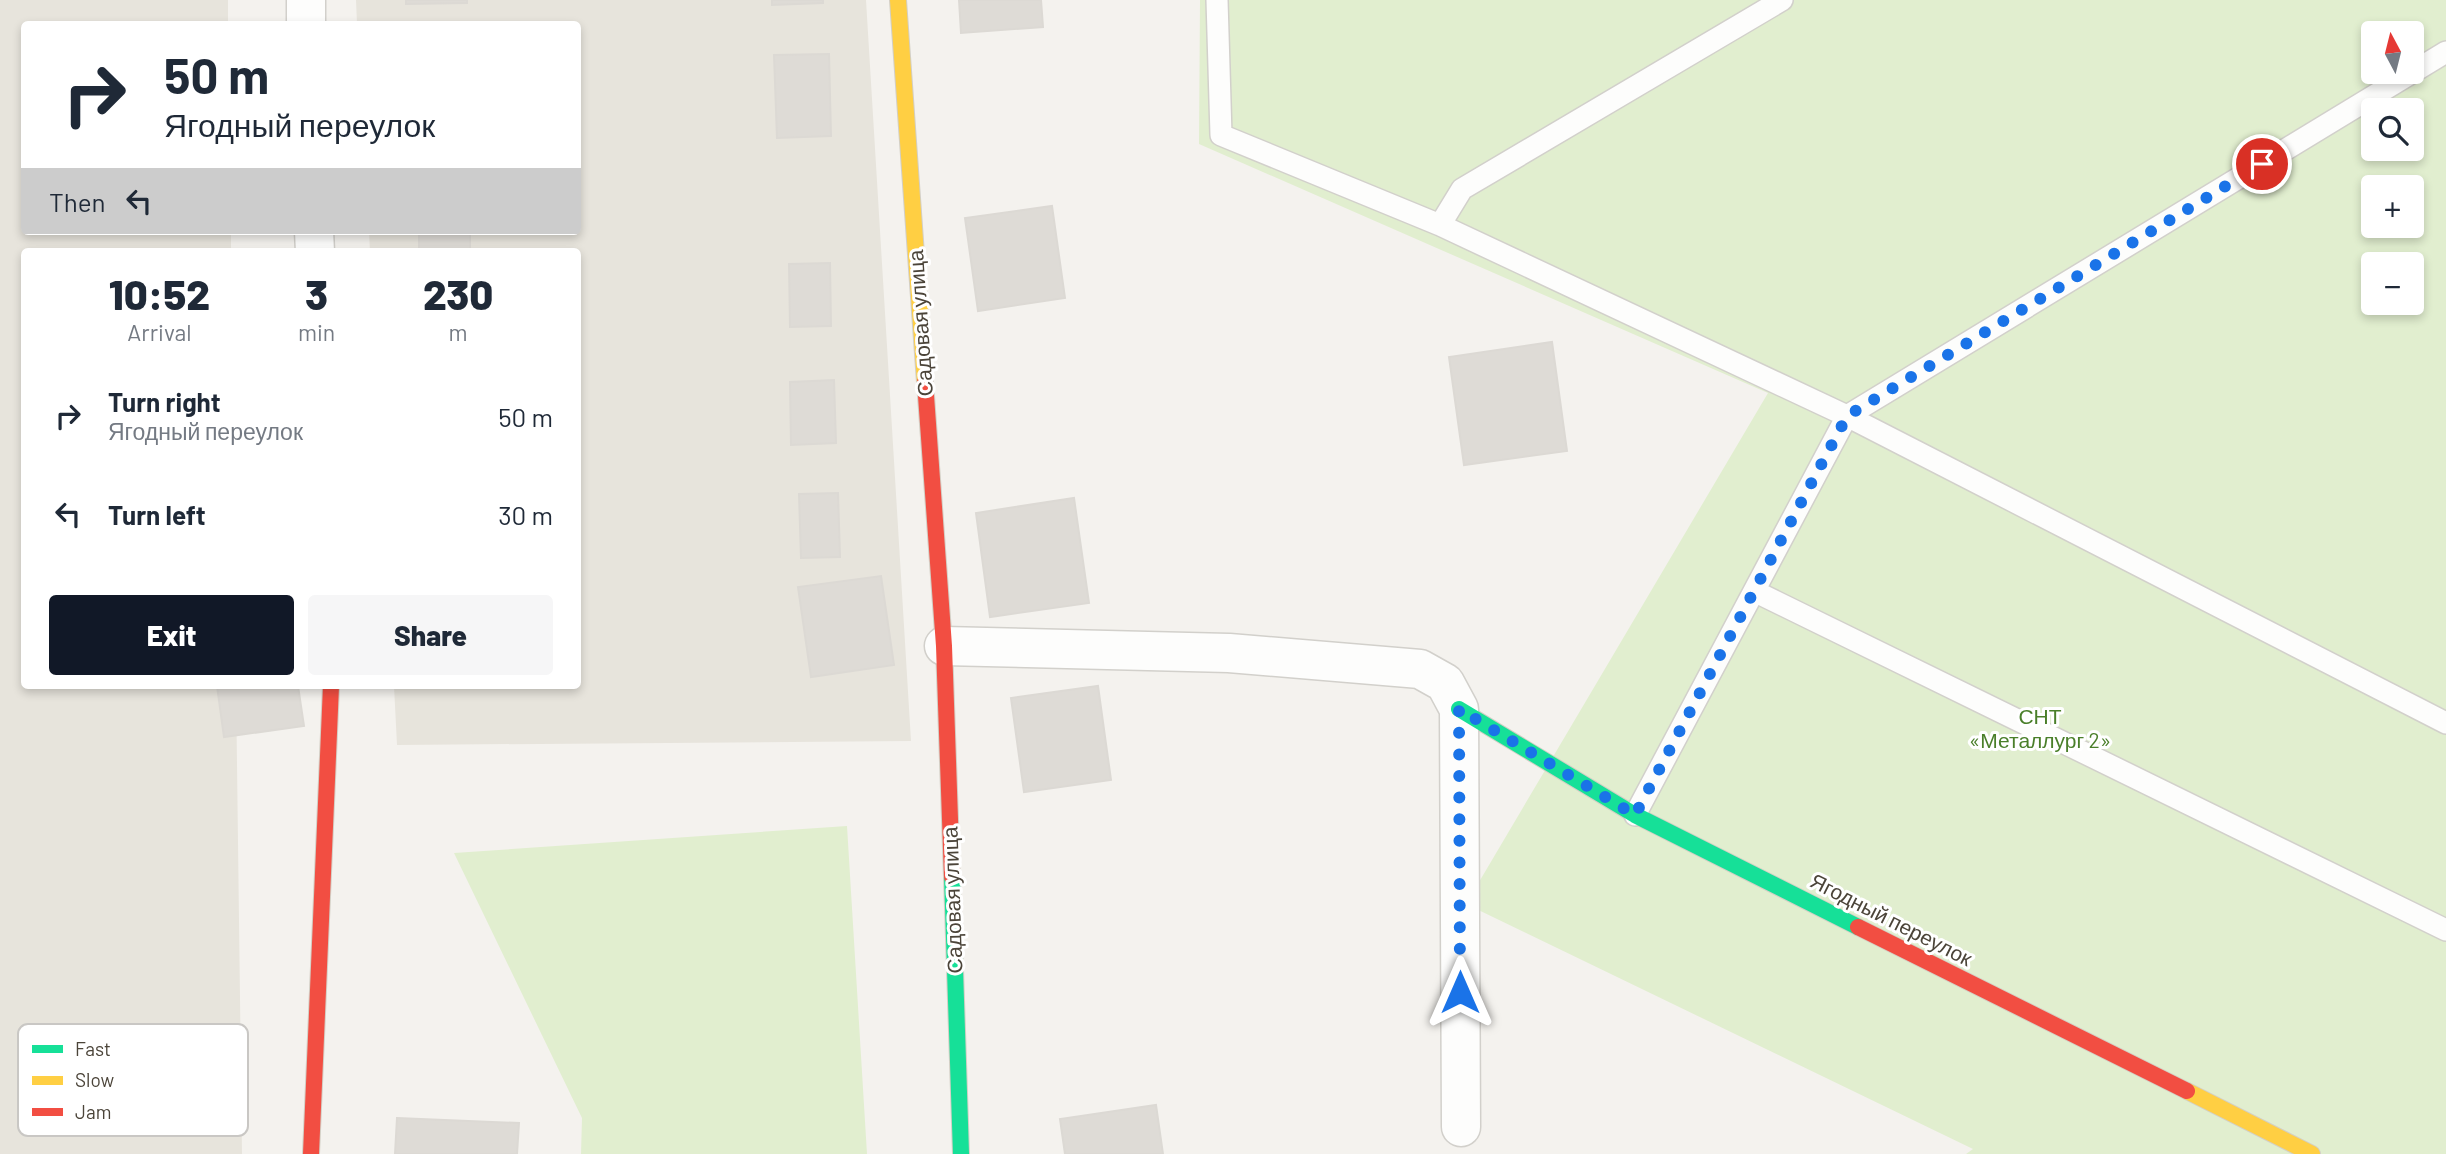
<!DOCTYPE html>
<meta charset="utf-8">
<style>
:root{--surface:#fff;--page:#f6f6f7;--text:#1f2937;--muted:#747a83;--accent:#111827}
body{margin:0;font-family:Barlow,sans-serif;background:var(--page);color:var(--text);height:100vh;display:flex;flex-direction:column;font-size:26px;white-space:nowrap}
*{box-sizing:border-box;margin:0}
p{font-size:23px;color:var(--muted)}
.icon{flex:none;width:38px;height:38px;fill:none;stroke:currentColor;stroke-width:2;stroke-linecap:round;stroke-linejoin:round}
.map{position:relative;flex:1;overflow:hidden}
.drawer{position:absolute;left:21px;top:248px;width:560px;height:441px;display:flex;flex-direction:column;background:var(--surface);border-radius:7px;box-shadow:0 4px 10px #0003}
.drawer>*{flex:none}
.guide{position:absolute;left:21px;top:21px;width:560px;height:214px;border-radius:7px;box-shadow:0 4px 10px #0003;background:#fff;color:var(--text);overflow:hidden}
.needle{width:46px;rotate:353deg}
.fabs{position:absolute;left:2361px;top:21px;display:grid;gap:14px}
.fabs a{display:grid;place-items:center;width:63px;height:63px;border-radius:7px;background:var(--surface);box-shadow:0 4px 10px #0003;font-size:35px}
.pin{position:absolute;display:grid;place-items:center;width:60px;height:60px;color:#fff;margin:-30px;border:4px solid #fff;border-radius:50%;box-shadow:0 2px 7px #0007}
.me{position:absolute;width:77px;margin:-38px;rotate:0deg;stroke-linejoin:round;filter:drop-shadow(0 0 5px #0008)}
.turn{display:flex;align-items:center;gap:24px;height:147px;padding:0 28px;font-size:32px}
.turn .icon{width:91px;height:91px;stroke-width:2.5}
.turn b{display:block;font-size:49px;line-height:60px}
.then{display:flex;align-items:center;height:66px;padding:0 28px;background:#0003;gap:14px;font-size:26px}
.eta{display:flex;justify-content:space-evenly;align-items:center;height:119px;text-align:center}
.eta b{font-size:42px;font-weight:800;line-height:49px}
.action{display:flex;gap:14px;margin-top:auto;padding:14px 28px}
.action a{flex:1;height:80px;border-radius:7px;background:var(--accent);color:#fff;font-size:28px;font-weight:800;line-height:80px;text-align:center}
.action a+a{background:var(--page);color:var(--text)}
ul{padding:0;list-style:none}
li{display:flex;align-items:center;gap:21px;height:98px;padding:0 28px}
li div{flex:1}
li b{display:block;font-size:26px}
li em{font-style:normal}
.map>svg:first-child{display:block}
</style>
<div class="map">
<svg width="2446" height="1154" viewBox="0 0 2446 1154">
<rect width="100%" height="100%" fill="#f4f2ee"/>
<!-- residential -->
<path fill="#e7e4dc" d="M0,0H228V24H24V231H231V252H24V686H236L242,1154H0Z
M356,0H866L911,741L397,745L394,686H578V252H370L369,231H578V24H357Z"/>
<!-- green -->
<path fill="#e1eecf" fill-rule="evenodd" d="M1200,0H2446V1154H1966L1973,1149L1466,904L1768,393L1199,144ZM2373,33H2412V72H2373ZM2373,110H2412V149H2373ZM2373,187H2412V226H2373ZM2373,264H2412V303H2373Z
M847,826L867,1154H581L582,1118L454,853Z"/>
<!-- building -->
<path fill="#dedbd6" stroke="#dcd9d4" stroke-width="2" d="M406,0H467V3L406,4Z
M772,0H823V3L772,5Z
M959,0H1041L1043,27L961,33Z
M829,54L831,136L777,138L774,55Z
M1052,206L1065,298L978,311L965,218Z
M419,231H470V252H419Z
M830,263L831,326L790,327L789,264Z
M1552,342L1567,451L1464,465L1449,357Z
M834,380L836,443L791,445L790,382Z
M838,493L840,557L801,558L799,494Z
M1074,498L1089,603L990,617L976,513Z
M881,576L894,665L811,677L798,587Z
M217,686H298L304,726L224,737Z
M1098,686L1111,780L1024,792L1011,698Z
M1156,1105L1163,1154H1065L1060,1119Z
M397,1118L519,1123L517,1154H395Z"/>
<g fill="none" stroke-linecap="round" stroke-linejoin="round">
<defs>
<path id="lane" d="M1217,0L1221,135L1440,225
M1782,0L1462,189L1440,225L1847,416L2446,723
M1754,591L2446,930
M1635,815L1847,416L2446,52"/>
<path id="street" d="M306,0V24
M314,231L315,252
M944,646L1229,653L1420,669L1445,683L1459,709L1461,1127"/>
<path id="fast" d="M1459,709L1635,815L1858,927
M952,877L961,1154"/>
<path id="slow" d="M898,0L925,382
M2187,1091L2312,1154"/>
<path id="jam" d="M925,382L944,646L952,877
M1858,927L2187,1091
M311,1154L331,686"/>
</defs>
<!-- lane casing -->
<use href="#lane" stroke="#d2d0cb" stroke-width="24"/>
<!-- street casing -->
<use href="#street" stroke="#d2d0cb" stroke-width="41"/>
<!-- fast casing -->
<use href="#fast" stroke="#d3cfc5" stroke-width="18"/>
<!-- slow casing -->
<use href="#slow" stroke="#d3cfc5" stroke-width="18"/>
<!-- jam casing -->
<use href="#jam" stroke="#d3cfc5" stroke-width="18"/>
<!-- lane -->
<use href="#lane" stroke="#fdfdfc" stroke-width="21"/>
<!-- street -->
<use href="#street" stroke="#fdfdfc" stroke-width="38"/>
<!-- fast -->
<use href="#fast" stroke="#16e098" stroke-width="16"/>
<!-- slow -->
<use href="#slow" stroke="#ffcf43" stroke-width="16"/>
<!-- jam -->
<use href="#jam" stroke="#f24e42" stroke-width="16"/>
</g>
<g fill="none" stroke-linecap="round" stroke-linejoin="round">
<!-- route -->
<path stroke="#1a73e8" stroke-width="12" stroke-dasharray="0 21.6" d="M1460,992L1459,709L1635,815L1847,416L2262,164"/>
</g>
<g text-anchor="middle" stroke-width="6" stroke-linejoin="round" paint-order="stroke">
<!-- street labels -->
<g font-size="21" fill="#4b4439" stroke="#fff">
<text transform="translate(921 323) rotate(-94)" y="7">Садовая улица</text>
<text transform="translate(953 900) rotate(-92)" y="7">Садовая улица</text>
<text transform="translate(1891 920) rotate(27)" y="7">Ягодный переулок</text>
</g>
<!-- park labels -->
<g font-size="21" fill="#4a7f2a" stroke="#fff">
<text x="2040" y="724">СНТ<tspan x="2040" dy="24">«Металлург 2»</tspan></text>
</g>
</g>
<!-- legend -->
<rect x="18" y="1024" width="230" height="112" rx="10" fill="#fff" stroke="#c9c7c4" stroke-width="2"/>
<rect x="32" y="1045" width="31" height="8" fill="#16e098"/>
<rect x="32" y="1076" width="31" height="9" fill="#ffcf43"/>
<rect x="32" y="1108" width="31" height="8" fill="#f24e42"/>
<g font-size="19" fill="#4b4439">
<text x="75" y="1056">Fast</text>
<text x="75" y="1087">Slow</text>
<text x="75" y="1119">Jam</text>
</g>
</svg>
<div class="fabs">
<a><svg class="needle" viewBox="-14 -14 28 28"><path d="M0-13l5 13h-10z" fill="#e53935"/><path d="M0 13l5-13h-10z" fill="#747a83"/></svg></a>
<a><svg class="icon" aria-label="search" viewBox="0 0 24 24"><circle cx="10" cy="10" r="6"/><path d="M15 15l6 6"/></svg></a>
<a>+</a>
<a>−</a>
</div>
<div class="pin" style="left:2262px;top:164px;background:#d93025"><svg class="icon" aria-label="arrive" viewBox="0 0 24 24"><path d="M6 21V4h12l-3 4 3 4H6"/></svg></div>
<svg class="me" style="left:1460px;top:992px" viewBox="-20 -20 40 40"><path d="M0-17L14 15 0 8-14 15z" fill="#1a73e8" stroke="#fff" stroke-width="4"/></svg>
<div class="guide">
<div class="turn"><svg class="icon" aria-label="right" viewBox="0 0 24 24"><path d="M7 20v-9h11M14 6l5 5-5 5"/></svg><div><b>50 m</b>Ягодный переулок</div></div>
<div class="then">Then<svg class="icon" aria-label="left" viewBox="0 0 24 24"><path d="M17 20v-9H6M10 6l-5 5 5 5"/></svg></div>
</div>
<section class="drawer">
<div class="eta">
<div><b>10:52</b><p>Arrival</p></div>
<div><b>3</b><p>min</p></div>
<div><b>230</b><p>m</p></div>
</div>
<ul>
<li><svg class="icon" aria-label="right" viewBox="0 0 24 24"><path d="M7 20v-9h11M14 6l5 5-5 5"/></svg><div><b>Turn right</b><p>Ягодный переулок</p></div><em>50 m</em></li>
<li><svg class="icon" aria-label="left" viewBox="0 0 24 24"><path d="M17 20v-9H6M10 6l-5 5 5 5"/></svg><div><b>Turn left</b></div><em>30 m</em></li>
</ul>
<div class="action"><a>Exit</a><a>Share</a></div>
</section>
</div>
